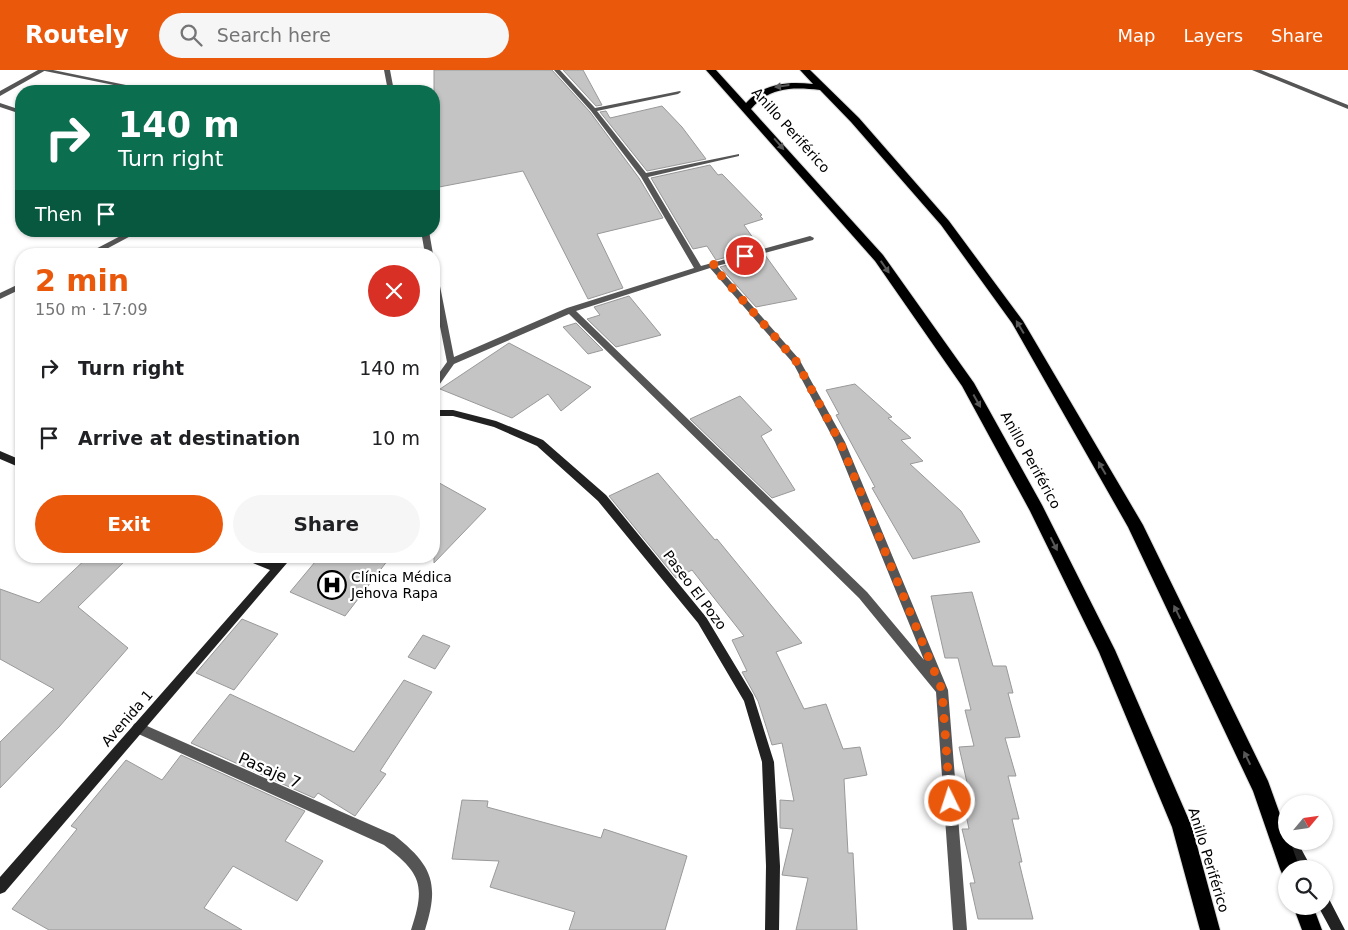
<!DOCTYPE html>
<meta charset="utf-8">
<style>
:root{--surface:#fff;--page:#f6f6f6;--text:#202124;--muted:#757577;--accent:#ea580c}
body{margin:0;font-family:"DejaVu Sans",sans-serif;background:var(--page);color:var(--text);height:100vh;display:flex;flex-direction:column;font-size:19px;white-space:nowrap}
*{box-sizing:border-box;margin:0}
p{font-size:16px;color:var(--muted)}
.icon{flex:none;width:28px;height:28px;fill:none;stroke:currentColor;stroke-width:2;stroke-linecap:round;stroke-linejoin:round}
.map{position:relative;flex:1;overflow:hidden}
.drawer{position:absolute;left:15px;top:178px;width:425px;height:315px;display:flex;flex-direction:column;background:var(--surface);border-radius:20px;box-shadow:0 1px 4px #0004}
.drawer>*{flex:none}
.banner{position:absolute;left:15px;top:15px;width:425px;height:152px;border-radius:20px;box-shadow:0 1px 4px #0004;background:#0b6e4f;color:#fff;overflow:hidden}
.needle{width:32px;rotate:61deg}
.fabs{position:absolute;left:1278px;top:725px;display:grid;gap:10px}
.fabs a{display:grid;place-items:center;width:55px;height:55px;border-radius:50%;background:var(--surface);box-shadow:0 1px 4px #0004;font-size:25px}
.pin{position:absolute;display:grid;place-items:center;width:42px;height:42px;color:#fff;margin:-21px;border:2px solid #fff;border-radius:50%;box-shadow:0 1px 5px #0007}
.me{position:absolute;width:55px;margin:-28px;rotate:356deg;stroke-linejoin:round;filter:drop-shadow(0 0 4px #0008)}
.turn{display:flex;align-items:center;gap:18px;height:105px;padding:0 20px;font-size:22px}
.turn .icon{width:65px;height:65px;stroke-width:2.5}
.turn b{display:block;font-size:35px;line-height:42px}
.then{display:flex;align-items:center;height:48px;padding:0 20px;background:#0003;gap:10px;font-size:19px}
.round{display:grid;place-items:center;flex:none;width:52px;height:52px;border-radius:26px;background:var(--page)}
.summary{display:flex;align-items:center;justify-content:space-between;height:85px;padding:0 20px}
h1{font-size:30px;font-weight:800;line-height:38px;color:var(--accent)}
.primary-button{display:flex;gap:10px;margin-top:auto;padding:10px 20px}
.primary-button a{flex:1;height:58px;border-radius:30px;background:var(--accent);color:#fff;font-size:20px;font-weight:800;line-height:58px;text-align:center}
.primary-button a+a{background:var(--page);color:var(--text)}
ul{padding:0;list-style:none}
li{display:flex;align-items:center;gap:15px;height:70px;padding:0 20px}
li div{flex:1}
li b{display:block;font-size:19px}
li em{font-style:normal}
header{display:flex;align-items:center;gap:30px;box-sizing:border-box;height:70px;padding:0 25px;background:var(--accent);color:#fff}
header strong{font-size:24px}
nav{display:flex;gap:28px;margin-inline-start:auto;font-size:18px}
.search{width:350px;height:45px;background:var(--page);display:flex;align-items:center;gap:12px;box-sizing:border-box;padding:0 18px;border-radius:28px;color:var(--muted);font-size:19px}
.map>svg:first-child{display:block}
</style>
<header>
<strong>Routely</strong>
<div class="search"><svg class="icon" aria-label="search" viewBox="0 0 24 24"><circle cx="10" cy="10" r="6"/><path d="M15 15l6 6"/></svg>Search here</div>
<nav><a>Map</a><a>Layers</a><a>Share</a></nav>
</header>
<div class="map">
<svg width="1348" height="860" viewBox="0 0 1348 860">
<rect width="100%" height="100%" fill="#fff"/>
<!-- building -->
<path fill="#c4c4c4" stroke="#999" d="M434,0H552L590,42L639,108L663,148L597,164L623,218L588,229L523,101L434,118Z
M563,0H583L602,35L596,36Z
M662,36L682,57L706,89L647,101L600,42L606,41L610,48Z
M710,95L718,105L722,104L762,145L760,146L763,149L744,155L760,178L716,190L707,176L693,179L651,108Z
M765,185L797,229L756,237L720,197Z
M629,226L661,265L616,277L587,249L600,245L594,237Z
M576,253L603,280L588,284L563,257Z
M509,273L562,301L591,317L561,341L548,324L512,348L440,319Z
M855,314L892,347L888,348L911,368L901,370L923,391L910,394L961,441L980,472L913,489L872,418L875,417L836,345L839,344L826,320Z
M740,326L772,360L761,366L795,420L772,428L690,349Z
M658,403L697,449L715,470L717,469L802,573L776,582L804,639L826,634L843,679L860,677L867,705L844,709L848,783H853L857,860H796L808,808L782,805L793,759L780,758V730L794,731L782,673L772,675L758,631L742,602L747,601L732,570L744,566L692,500L676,508L609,426Z
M434,410L486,439L434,493Z
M89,486H130L78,537L128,578L59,657L0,718V672L54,619L0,589V519L39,533Z
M320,486H391L345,546L290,522Z
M972,522L993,596H1006L1013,623H1008L1020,667L1005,668L1016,706H1008L1019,749H1012L1022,792H1019L1033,849H978L970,813H975L962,759H969L960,717H968L959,677L974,676L965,640H971L958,588H945L931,526Z
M242,549L278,564L234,620L196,603Z
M423,565L450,576L435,599L408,587Z
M404,610L432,622L380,701L386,704L355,746L318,723L314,728L191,673L230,624L354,682Z
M181,685L305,741L285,771L323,791L297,831L233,796L204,838L242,860H49L12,839L77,759L71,756L126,690L162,710Z
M462,730L488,731L487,737L601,768L604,759L687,786L665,860H569L575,842L490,817L499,791L452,789Z"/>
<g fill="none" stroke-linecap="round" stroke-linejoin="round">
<defs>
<path id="highway" d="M706,0H716L746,33C764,13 788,11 813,14L800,0H810L859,48L949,151L1023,251L1143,455L1268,711L1286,761V771H1290L1300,799H1286V807L1283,806L1280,799L1253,721L1128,457L1012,253L941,155L851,52L820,20C792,17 770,17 751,39L883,185L974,313L1042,435L1115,580L1192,757L1220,860H1200L1172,757L1099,582L1030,441L962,316L875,191Z
M1293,836H1313L1322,860H1302Z"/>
</defs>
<!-- highway casing -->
<use href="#highway" stroke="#dbdbdb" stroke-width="2"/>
<!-- lane -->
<path fill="#555" fill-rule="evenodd" d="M40,0H53L155,21H143Z
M0,33L21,40V44L0,37Z"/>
<!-- street -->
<path fill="#555" fill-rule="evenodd" d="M38,0H46L0,26V21Z
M384,0H390L394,21H388Z
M554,0H560L595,38L680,21L681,22L678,24L597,41L646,103L739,84V86L648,107L701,196L810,166L814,168L813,170L717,196L799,289L845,372L948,620L967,860H953L936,622L859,528L569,244L454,294L437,318L434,319V310L447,292L434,226V204L438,206L454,287L567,238L694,198L641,107L591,41ZM710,198L793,293L835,372L924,590L867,522L576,241Z
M1252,0H1261L1348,35V39Z
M130,161H140L97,184H86Z
M421,161H429L433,184H425Z
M21,213V219L0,229V223Z
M138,652L394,765C432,795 440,813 425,860H411C426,815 421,803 384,775L134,662L132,658L134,654Z"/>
<!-- secondary -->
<path fill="#222" fill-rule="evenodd" d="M434,340H453L496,351L543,370L606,425L706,547L753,625L774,692L780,796L779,860H765L766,796L762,692L744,631L698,553L598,431L537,376L494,357L453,346H434Z
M0,381L21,390V398L0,389Z
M242,486H259L276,493L281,486H293L5,822L0,824V807L270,500L243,489Z
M1286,766V771H1297L1312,799H1298L1284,771Z
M1324,827L1329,829L1345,860H1331L1318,836H1324Z"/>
<!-- highway -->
<use href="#highway" fill="#000" fill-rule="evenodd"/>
</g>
<!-- one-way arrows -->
<defs><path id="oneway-solid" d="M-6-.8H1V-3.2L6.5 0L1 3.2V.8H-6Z" transform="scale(1.25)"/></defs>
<g fill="#595959">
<use href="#oneway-solid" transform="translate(782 16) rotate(172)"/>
<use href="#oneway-solid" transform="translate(779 74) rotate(49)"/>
<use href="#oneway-solid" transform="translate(885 197) rotate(55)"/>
<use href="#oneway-solid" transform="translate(1020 257) rotate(-121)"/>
<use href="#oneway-solid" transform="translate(977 331) rotate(61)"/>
<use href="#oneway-solid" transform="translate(1102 398) rotate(-120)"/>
<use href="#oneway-solid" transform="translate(1054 474) rotate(63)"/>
<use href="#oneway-solid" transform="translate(1177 542) rotate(-116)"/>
<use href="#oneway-solid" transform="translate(1247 688) rotate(-116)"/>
</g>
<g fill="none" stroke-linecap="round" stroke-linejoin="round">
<!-- route -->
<path stroke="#ea580c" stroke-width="9" stroke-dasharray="0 16.2" d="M745,186L712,195L796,291L840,372L942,620L950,731"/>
</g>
<!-- icons -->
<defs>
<symbol id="hospital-ring" viewBox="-11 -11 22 22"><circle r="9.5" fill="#fff" stroke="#000" stroke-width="1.5"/><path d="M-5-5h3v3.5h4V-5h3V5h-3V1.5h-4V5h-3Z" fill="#000"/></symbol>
</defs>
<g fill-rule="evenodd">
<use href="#hospital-ring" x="316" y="499" width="32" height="32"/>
</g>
<g text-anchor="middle" stroke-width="4.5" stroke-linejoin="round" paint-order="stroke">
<!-- street labels -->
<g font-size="14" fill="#000" stroke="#fff">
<text transform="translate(791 60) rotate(48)" y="5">Anillo Periférico</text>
<text transform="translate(1031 390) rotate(61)" y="5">Anillo Periférico</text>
<text transform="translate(695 520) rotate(53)" y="5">Paseo El Pozo</text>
<text transform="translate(127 648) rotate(-49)" y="5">Avenida 1</text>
<text transform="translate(1209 790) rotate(73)" y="5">Anillo Periférico</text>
</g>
<!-- poi labels -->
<g font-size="14" fill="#000" stroke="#fff" text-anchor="start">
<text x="351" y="512">Clínica Médica<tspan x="351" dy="16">Jehova Rapa</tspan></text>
</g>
<!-- near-street labels -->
<g font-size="16" fill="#000" stroke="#fff">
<text transform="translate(270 700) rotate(24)" y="6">Pasaje 7</text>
</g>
</g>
</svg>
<div class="fabs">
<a><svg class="needle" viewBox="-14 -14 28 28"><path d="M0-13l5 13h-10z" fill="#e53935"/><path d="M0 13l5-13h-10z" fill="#757577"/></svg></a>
<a><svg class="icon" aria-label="search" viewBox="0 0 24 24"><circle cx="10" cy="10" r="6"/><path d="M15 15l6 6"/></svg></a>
</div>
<div class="pin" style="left:745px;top:186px;background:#d93025"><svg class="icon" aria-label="arrive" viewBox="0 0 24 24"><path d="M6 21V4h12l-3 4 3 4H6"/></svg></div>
<svg class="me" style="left:950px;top:731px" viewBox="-20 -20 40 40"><circle r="17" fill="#ea580c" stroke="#fff" stroke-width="3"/><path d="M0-11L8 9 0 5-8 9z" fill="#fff"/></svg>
<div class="banner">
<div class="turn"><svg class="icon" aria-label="right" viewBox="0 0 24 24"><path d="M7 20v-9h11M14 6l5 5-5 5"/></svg><div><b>140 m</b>Turn right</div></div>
<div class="then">Then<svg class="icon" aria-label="arrive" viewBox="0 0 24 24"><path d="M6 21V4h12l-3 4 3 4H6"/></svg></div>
</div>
<section class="drawer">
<div class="summary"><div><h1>2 min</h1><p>150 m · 17:09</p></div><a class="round" style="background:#d93025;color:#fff"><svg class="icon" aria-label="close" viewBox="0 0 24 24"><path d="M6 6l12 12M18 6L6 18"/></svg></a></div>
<ul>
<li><svg class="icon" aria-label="right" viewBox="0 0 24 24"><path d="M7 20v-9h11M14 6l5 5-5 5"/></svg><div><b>Turn right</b></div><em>140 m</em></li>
<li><svg class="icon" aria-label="arrive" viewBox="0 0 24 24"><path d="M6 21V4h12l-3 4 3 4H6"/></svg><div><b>Arrive at destination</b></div><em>10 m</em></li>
</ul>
<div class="primary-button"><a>Exit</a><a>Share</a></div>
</section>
</div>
